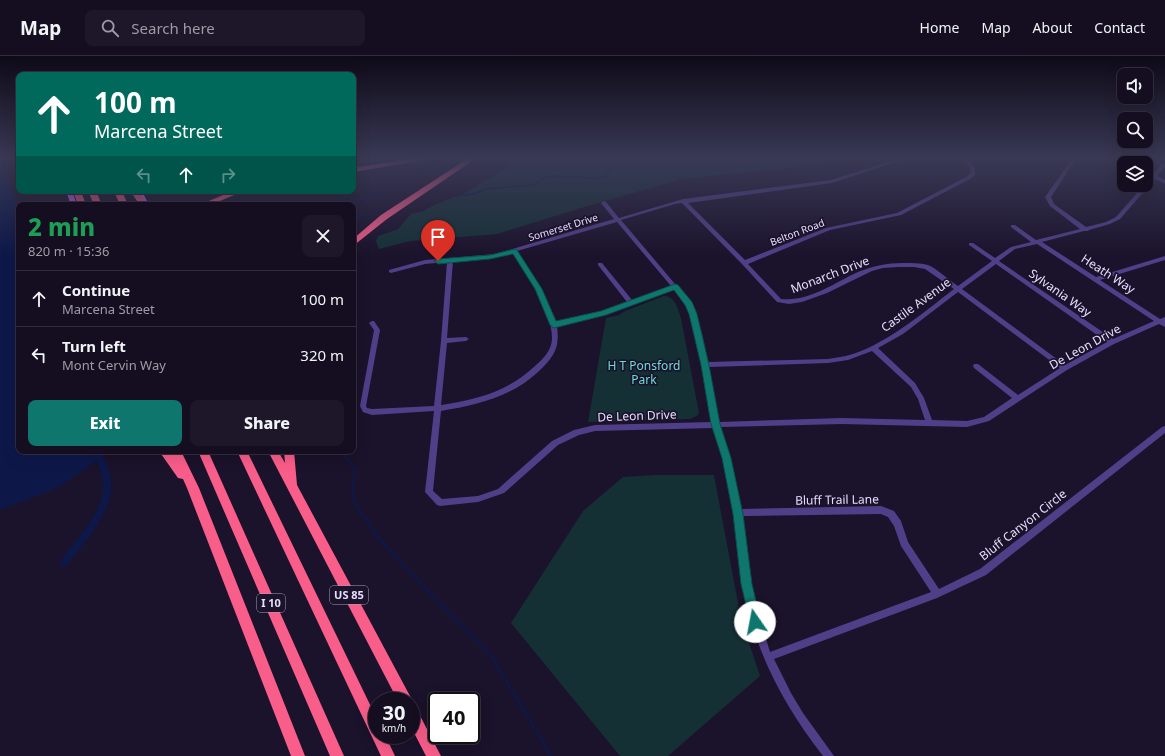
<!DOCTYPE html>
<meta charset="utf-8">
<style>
:root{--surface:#140e20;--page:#1d1729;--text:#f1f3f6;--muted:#9d9ca5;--line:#332e3e;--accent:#0f766e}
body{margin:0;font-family:"Noto Sans",sans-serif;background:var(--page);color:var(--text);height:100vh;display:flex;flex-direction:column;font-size:15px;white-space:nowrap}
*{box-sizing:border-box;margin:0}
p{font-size:13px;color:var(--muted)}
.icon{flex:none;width:22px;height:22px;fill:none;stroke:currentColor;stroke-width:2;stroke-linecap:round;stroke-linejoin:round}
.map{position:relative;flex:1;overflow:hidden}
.drawer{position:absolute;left:16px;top:146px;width:340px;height:252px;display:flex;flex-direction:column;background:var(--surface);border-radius:8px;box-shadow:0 4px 16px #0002,0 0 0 1px var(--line)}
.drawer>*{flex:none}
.guide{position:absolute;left:16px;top:16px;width:340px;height:122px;border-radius:8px;box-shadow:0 4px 16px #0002,0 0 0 1px var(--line);background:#00695c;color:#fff;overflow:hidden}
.buttons{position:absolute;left:1117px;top:12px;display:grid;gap:8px}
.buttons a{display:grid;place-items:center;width:36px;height:36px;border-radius:8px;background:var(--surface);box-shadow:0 4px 16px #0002,0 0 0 1px var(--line);font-size:20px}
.speed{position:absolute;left:368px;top:636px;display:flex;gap:8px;font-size:20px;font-weight:700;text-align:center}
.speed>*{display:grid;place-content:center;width:52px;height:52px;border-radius:50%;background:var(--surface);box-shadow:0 4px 16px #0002,0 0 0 1px var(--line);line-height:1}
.speed small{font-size:10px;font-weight:400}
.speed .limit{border:2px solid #111;border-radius:6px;background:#fff;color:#111}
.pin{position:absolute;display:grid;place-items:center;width:34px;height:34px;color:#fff;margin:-41px -17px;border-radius:50% 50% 50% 0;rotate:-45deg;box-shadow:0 0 4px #0007}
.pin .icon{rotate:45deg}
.me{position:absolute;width:44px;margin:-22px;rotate:348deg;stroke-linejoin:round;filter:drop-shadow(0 0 3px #0008)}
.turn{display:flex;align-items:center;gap:14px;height:84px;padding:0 12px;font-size:18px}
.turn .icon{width:52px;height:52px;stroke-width:2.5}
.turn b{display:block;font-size:28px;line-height:34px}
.lanes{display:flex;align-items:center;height:38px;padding:0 12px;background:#0003;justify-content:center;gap:20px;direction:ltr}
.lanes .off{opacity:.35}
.round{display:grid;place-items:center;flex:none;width:42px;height:42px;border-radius:8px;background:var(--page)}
.overview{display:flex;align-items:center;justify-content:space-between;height:68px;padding:0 12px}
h1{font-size:24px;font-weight:800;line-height:30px;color:#1e9e55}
.cta{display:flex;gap:8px;margin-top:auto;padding:8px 12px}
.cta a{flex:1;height:46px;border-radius:8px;background:var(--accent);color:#fff;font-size:16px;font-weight:800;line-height:46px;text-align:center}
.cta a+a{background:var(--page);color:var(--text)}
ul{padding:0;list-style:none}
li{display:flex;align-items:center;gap:12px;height:56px;padding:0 12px;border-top:1px solid var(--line)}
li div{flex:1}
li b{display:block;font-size:15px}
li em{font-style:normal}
header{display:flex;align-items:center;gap:24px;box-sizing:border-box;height:56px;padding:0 20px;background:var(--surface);border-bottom:1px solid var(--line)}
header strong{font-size:19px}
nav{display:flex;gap:22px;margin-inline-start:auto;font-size:14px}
.search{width:280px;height:36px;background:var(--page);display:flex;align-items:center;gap:10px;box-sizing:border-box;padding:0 14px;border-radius:8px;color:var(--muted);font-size:15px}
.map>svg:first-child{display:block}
</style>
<header>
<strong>Map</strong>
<div class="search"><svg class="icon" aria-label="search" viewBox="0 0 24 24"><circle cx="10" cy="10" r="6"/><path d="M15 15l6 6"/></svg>Search here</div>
<nav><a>Home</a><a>Map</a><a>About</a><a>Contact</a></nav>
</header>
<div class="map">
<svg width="1165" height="700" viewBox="0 0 1165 700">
<rect width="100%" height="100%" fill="#1b122b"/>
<!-- green -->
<path fill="#153035" d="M520,103H833L795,111L681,123L581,152L497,178L410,185L379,193L376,185L378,180L398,173L411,158L424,155L434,149L465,137Z
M664,240C675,240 678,253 681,262L699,357L697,360L690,363L588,366L606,262L619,259L625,255Z
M655,419H714L741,563L760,620L668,700H620L511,567L583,455L623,421Z"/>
<!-- water -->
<path fill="#0d1849" d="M0,103L19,154V395H111L57,432L0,454Z"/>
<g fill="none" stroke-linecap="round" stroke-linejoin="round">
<!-- stream-far2 -->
<path stroke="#0d1849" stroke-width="1.5" d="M456,140L473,138L486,133L534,129L542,123L553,120L592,122L603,121L612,113L613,103
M346,149L402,128L453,103
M353,160L369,159"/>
<!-- stream-far1 -->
<path stroke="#0d1849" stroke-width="2" d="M341,395L355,414L352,437L357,452"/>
<!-- stream -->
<path stroke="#0d1849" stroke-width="2.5" d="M357,451L385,490L492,601L551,700"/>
<!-- canal -->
<path fill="#0d1849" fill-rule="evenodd" d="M91,395H99C107,406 113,422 111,436C107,462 82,489 67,510L64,511L61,510L60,507L61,504C76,484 106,453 103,427C102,414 97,405 91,395Z"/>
<!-- minor -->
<path fill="#503f88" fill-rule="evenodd" d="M898,103H905L832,127L688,147L745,204L826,172L897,157L966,121L970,118L971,113L964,103H968L975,113V119L970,123L901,159L830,174L748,208L781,243C809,246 834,227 858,216C873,210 887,207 903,207C911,207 920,207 928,209C936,212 950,225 958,230L992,205L969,189V187H973L995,202L1011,191L1031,186L1011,171V169H1015L1036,184L1080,173L1050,150L1045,141L1072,103H1076L1051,141L1054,148L1086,171L1106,166L1116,161L1144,129H1146V127L1151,121L1146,119V116L1153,118L1162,108H1165V111L1157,120L1165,124V128L1155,123L1120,163L1110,168L1089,174L1088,175H1084L1042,186L1096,221L1165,200V204L1100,224L1160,263L1165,261V271L1159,268L1114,288L1067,314L989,365L967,371L842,368L720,371L731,403L741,453L881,450L894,455L901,465L908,486L939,533L980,513L1162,371L1165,370V377L986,519L937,542L774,603L791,637L803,657L834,700H823C789,656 761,608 748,553C740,522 739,491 735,460C732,440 728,420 723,400C720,391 716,381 713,372L595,375L579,379L558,389L504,437L478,446L440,450L437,449L425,436L434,355L372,359L363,356L360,350L374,274L369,267L372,265H374L380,274L366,350L367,352L372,353L434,350L441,285L447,206L425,208L391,217L389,216V214L425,204L495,198L614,163L601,147L604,145L606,146L619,162L683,143L831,124ZM682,147L742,208L777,246L789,248L802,246L827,237L872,215L883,212L898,211H914L925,213L954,233C924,256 883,291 846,300C840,301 834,302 828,303L708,306L702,277L691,247L621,164L675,148ZM617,166L671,230L632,244L602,207H598V209L627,246L602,255L556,266L543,236L517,195ZM1037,188L1154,265L1113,283L999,205L1015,193ZM513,197C528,221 552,253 552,282C552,294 544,302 535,310C507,336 478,343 441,349L447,287L466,285L469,283L466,281L447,282L453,205L495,202ZM996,208L1107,286L1065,309L962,233ZM674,234L686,249L691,262L699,292L712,366L595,369L574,374L552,385L498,433L478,440L442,443L433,435L441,355C477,349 511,341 538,316C554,301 560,292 557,271L605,259ZM958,236L1060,312L1018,339L978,308H974L973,310L974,312L1012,342L984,361L967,365L932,364L924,342L915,327L878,292L903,278ZM872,295L911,331L918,343L925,364L842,362L719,366L709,311L828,307L848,304ZM881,458L888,461L894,470L901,490L931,536L770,596L757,553L751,528L743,460Z
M1113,103H1119L1126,107L1122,108Z"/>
<!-- major -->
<path fill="#df69f9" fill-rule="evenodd" d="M66,135H72L77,149H71Z
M136,135H142L149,149H143Z"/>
<!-- highway -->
<path fill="#f95d8a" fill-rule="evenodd" d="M407,103H422L419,105L353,116V112Z
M467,103H475L387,163L353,190V183L381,159Z
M73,135H81L86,149H78Z
M88,135H96L102,149H94Z
M114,135H122L128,149H120Z
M130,135H138L148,149H140Z
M233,135H244L210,149H199Z
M159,395H170L172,397L171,395H181L199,432L305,700H291L187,432L183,423L178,422Z
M198,395H208L344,700H330Z
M237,395H247L377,663V679H385L395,700H381Z
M268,395H278L285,407L284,395H294L297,429L410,640L412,645L411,647V645H398Z
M411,650L416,652L441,700H426L411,671Z"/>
</g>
<!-- sky -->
<linearGradient id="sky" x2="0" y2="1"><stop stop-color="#0f0a18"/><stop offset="0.51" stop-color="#393955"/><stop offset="1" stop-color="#393955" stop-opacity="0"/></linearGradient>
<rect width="1165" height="201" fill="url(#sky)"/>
<!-- route -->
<path fill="#0f766e" stroke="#0a4d48" d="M515,193L517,194L542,233L556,265L601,255L675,228L678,229L692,246L697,258L709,309L720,368L731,402L743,458L752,528L761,566L759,570L755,572L751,570L750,566L741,528L733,458L722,402L711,368L701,309L689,258L685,249L674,234L606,259L554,272L550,269L535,233L513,198L490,203L438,208L434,205L438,203L490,199Z"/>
<g text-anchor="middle" stroke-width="3.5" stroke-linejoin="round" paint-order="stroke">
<!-- far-street labels -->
<g font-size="10" fill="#e7ddfe" stroke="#1b122b">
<text transform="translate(563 171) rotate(-17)" y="4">Somerset Drive</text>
<text transform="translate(797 176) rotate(-21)" y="4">Belton Road</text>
</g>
<!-- shield labels -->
<g fill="#1b122b" stroke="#aaa0bf" stroke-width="1">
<rect x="330" y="530" width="38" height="18" rx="3"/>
<rect x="257" y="538" width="28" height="18" rx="3"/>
</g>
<g font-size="11" font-weight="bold" fill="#e7ddfe">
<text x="349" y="543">US 85</text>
<text x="271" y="551">I 10</text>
</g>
<!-- street labels -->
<g font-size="12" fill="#e7ddfe" stroke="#1b122b">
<text transform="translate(1108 218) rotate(33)" y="4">Heath Way</text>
<text transform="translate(830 219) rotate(-21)" y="4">Monarch Drive</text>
<text transform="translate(1060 237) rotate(35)" y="4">Sylvania Way</text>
<text transform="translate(916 249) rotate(-36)" y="4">Castile Avenue</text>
<text transform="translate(1085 291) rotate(-29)" y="4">De Leon Drive</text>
<text transform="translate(637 360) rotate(-2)" y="4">De Leon Drive</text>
<text transform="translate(837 444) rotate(-1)" y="4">Bluff Trail Lane</text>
<text transform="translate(1023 469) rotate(-38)" y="4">Bluff Canyon Circle</text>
</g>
<!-- park labels -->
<g font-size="12" fill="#6addd6" stroke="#1b122b">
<text x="644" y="314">H T Ponsford<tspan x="644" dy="14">Park</tspan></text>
</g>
</g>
</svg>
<div class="buttons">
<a><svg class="icon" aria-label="sound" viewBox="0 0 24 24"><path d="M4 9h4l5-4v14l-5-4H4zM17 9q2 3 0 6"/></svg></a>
<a><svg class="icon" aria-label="search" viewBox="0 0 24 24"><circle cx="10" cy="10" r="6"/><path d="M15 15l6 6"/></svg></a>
<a><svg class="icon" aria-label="layers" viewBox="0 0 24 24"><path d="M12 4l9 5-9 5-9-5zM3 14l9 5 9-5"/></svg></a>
</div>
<div class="speed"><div>30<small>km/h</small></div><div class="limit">40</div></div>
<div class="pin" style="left:438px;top:205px;background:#d93025"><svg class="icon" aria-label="arrive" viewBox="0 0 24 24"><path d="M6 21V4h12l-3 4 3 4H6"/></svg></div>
<svg class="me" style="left:755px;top:566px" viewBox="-20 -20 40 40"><circle r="19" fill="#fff"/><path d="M0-13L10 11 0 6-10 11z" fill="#0f766e"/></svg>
<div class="guide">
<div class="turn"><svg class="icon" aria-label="ahead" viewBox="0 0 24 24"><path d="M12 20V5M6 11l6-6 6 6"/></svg><div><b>100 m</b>Marcena Street</div></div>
<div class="lanes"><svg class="icon off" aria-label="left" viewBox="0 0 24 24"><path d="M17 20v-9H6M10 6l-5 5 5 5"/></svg><svg class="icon" aria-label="ahead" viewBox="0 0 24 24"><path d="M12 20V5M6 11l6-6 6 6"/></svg><svg class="icon off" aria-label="right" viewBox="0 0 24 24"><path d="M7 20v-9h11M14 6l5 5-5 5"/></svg></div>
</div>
<section class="drawer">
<div class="overview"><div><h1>2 min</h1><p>820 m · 15:36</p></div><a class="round"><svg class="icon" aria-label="close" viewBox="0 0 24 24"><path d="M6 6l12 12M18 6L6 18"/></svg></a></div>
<ul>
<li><svg class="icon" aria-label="ahead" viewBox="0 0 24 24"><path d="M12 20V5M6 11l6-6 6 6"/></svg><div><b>Continue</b><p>Marcena Street</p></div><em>100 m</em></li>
<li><svg class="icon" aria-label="left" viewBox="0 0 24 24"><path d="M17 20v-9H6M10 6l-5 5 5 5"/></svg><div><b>Turn left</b><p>Mont Cervin Way</p></div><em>320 m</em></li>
</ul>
<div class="cta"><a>Exit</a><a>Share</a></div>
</section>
</div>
